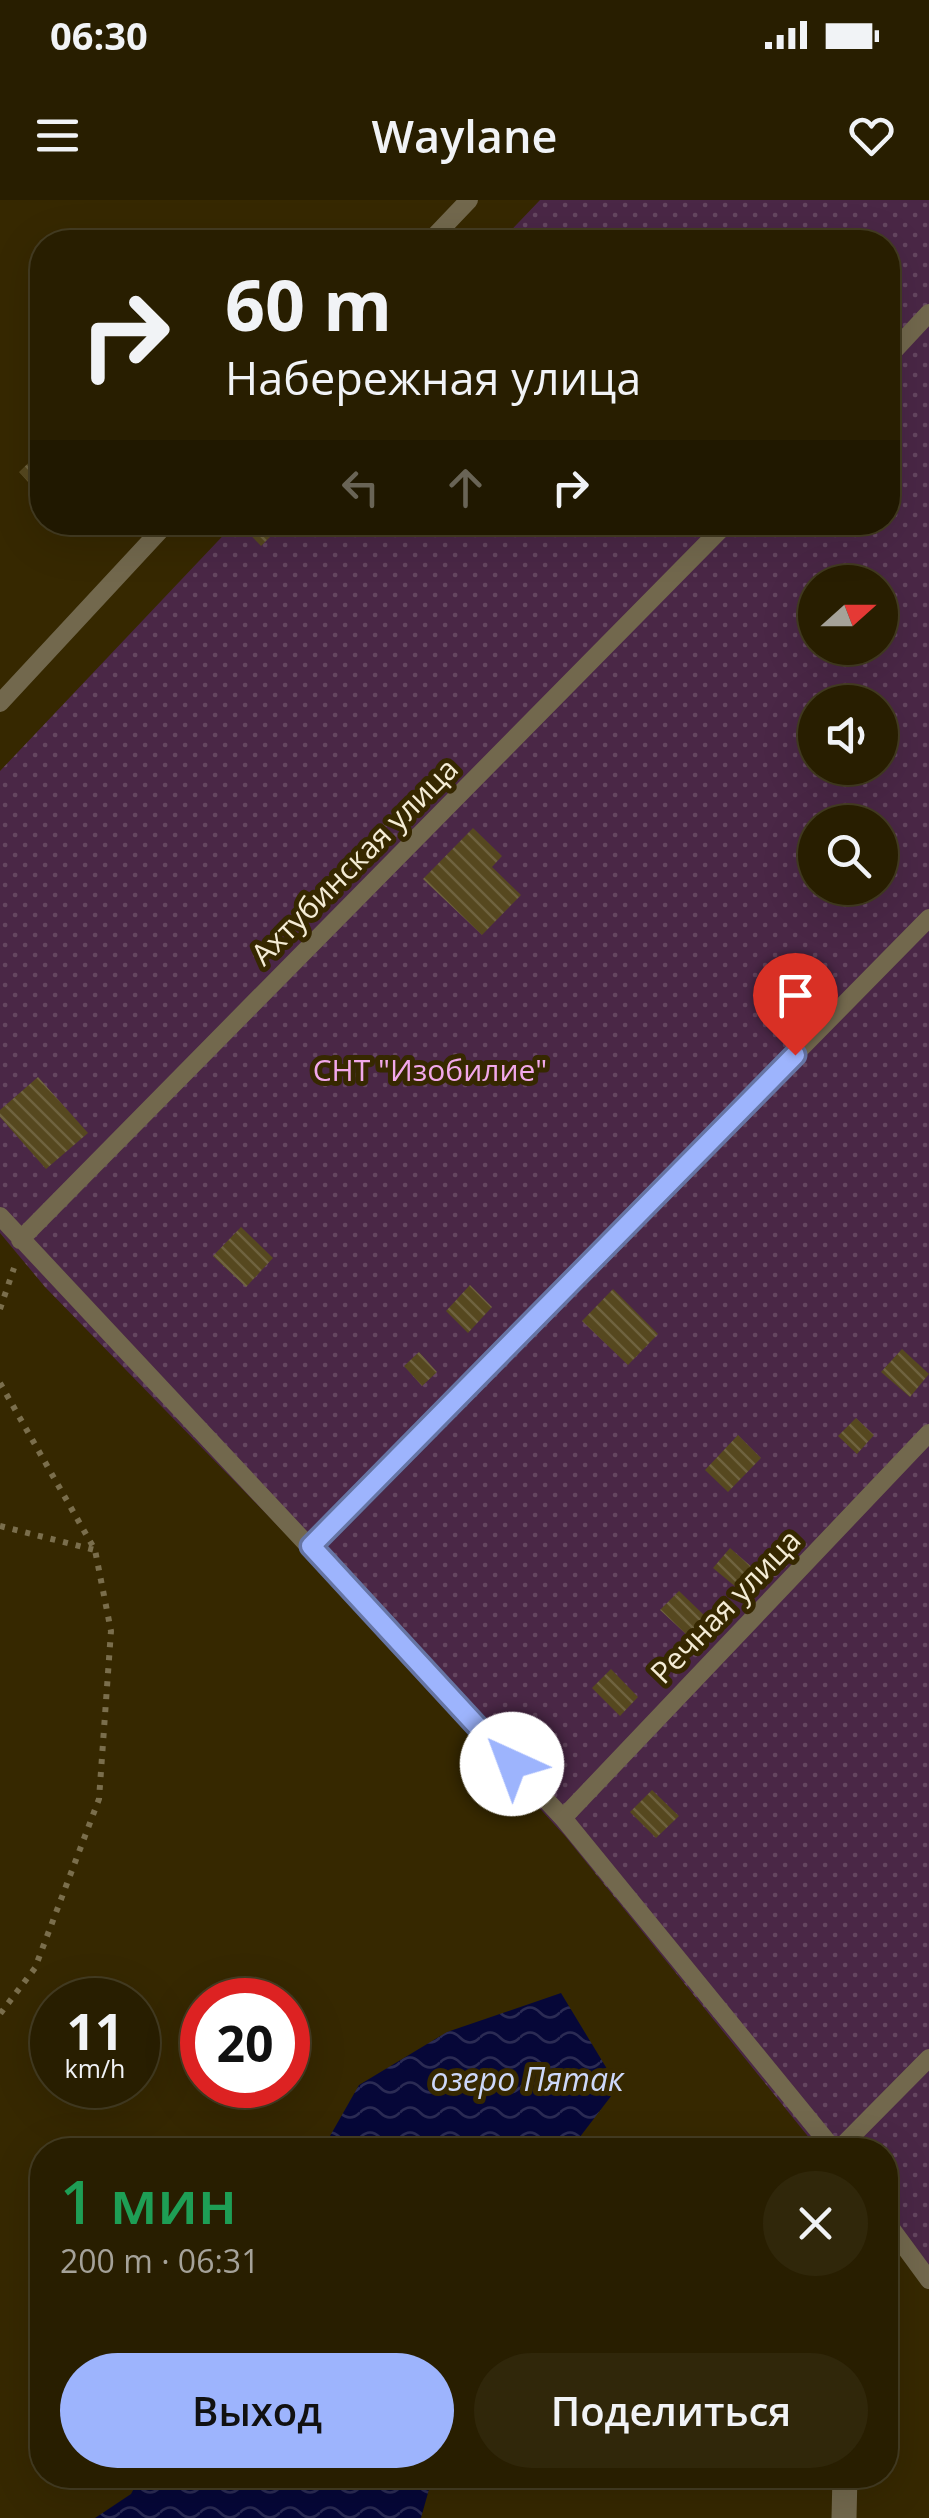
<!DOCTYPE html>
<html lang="ru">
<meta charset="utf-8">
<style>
:root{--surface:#281e00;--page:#30270a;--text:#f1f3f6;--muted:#a5a299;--line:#443c22;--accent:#9db4fd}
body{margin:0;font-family:"Open Sans",sans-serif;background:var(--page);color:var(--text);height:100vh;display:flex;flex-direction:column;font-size:38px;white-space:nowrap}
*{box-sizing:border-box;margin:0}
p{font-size:32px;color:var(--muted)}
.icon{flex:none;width:55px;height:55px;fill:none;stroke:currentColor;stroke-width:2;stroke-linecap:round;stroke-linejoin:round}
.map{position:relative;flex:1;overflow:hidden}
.panel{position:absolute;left:30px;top:1938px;width:868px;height:350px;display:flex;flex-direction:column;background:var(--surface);border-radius:40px;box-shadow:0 10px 40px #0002,0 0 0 2px var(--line)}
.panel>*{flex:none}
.banner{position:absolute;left:30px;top:30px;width:870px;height:305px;border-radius:40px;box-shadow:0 10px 40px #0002,0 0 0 2px var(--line);background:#281e00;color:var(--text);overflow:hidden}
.needle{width:65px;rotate:69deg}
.buttons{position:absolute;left:798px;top:365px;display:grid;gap:20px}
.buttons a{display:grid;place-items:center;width:100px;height:100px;border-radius:50%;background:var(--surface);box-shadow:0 10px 40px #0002,0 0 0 2px var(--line);font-size:50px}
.speed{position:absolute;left:30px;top:1778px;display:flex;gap:20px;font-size:50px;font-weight:700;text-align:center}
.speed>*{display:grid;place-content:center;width:130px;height:130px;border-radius:50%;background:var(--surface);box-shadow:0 10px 40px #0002,0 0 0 2px var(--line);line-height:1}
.speed small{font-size:25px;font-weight:400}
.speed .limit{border:15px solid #d22;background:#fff;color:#111}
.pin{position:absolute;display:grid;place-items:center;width:85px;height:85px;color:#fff;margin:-102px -42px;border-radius:50% 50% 50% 0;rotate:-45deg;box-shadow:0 0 10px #0007}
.pin .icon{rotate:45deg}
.me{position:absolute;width:110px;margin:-55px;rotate:317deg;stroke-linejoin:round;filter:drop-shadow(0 0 8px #0008)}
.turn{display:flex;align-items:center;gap:35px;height:210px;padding:0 30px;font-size:45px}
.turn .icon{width:130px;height:130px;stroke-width:2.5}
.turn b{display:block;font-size:70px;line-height:85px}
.lanes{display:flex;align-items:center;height:95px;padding:0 30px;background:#0003;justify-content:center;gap:50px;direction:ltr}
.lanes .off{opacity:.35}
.round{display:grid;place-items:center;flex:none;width:105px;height:105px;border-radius:52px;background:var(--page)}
.summary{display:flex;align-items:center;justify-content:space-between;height:170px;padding:0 30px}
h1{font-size:60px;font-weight:600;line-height:75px;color:#1e9e55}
.action{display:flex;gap:20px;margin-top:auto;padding:20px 30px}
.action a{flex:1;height:115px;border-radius:60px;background:var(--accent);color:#111;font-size:40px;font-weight:600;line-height:115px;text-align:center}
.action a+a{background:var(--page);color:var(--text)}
.status{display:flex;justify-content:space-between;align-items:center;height:70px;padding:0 50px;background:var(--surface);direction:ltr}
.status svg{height:28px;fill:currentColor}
header{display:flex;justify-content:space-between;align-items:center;height:130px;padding:0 30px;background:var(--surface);font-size:45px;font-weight:600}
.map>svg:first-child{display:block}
</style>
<div class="status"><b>06:30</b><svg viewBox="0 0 49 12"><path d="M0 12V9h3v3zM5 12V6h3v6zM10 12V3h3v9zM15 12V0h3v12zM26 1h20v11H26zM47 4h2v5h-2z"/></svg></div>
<header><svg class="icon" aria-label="menu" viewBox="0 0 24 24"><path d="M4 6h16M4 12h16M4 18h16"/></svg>Waylane<svg class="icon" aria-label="heart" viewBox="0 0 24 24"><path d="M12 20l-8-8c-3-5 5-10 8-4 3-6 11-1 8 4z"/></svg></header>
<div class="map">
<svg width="929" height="2318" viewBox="0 0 929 2318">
<defs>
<pattern id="garden-dots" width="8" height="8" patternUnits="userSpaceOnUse" patternTransform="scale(2.5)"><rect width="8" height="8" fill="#4a2746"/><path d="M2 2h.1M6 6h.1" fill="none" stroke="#654660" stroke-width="1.8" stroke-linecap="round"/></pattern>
<pattern id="water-waves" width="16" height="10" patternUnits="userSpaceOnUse" patternTransform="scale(2.5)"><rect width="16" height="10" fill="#060738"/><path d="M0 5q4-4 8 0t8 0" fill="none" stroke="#2b2b54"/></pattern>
<pattern id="building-back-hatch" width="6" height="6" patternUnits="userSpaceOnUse" patternTransform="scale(2.5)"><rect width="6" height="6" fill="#56481f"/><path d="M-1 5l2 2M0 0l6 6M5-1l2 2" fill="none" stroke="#6f633f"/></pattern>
</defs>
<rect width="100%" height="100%" fill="#362800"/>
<!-- garden -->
<path fill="url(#garden-dots)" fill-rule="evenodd" d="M540,0H929V2079L885,2028V1950H819L565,1636L320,1369L45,1087L0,1033V571L235,323L888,322V42H500ZM815,382H880V448H815ZM815,502H880V568H815ZM815,622H880V688H815Z"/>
<!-- water -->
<path fill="url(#water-waves)" d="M561,1793L618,1887L570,1950H322L359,1885L447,1832Z
M141,2275H433L421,2318H95L131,2294Z"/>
<!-- building -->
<path fill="url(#building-back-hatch)" d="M42,250V297L19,272Z
M238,322H285L261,346Z
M473,628L502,656L492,667L521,695L482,735L423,679Z
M38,877L88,933L46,969L0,917V910Z
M241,1027L273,1058L246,1087L213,1056Z
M470,1085L492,1107L468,1133L446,1111Z
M613,1089L658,1134L628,1165L582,1121Z
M902,1149L929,1174L910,1197L881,1172Z
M419,1152L437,1172L422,1186L404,1166Z
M856,1218L874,1235L857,1254L838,1236Z
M738,1235L761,1258L728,1292L705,1270Z
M730,1348L754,1369L737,1388L713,1368Z
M679,1391L706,1417L688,1436L660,1410Z
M611,1469L638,1497L620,1516L592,1488Z
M652,1590L679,1616L656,1638L630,1612Z"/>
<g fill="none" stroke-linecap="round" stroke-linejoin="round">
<!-- path -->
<path stroke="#7a6e4c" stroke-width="6" stroke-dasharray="5 8" stroke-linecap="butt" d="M0,1109L14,1068
M0,1183L95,1350L111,1431L99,1599L35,1768L0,1814
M0,1326L95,1350"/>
<!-- service -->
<path stroke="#72684d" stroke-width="18" d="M429,42L469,0
M888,157L929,113
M0,503L168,322
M0,1016L563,1618L834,1950
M20,1040L728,322
M311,1346L929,718
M563,1618L929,1233
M838,1950L929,1858
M885,2020L929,2080"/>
<!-- minor -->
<path stroke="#72684d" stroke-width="25" d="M844,2318L845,2275"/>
</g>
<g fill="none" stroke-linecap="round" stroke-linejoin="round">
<defs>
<path id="route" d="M512,1564L311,1346L795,855"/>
</defs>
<!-- route casing -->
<use href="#route" stroke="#6675a4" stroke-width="25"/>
<!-- route -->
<use href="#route" stroke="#9db4fd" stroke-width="18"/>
</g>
<g text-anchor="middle" stroke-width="10" stroke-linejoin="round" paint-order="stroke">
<!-- street labels -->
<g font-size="30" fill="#f4ecd5" stroke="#362800">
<text transform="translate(355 662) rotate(-45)" y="10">Ахтубинская улица</text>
<text transform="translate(726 1407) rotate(-46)" y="10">Речная улица</text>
</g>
<!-- park labels -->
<g font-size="30" fill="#f2a8ea" stroke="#362800">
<text x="430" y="881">СНТ "Изобилие"</text>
</g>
<!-- water labels -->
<g font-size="32" font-style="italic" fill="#cdd8fa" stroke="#362800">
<text x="527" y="1891">озеро Пятак</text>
</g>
</g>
</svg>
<div class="buttons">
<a><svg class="needle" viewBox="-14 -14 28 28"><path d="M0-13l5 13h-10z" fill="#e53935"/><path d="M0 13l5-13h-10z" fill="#a5a299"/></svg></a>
<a><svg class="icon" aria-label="sound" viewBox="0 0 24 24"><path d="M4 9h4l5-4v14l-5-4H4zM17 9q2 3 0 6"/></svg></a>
<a><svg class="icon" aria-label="search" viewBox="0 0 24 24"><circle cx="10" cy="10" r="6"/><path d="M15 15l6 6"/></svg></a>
</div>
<div class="speed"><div>11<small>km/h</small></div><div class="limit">20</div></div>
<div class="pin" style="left:795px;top:855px;background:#d93025"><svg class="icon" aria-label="arrive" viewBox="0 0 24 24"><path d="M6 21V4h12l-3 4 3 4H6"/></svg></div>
<svg class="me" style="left:512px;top:1564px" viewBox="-20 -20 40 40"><circle r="19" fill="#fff"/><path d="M0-13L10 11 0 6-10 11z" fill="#9db4fd"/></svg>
<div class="banner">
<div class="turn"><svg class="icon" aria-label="right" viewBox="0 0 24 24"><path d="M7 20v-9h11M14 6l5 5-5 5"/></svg><div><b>60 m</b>Набережная улица</div></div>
<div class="lanes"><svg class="icon off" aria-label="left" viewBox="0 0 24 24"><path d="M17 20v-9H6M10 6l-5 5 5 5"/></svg><svg class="icon off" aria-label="ahead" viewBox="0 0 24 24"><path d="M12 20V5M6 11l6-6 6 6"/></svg><svg class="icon" aria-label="right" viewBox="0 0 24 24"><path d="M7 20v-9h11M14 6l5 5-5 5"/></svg></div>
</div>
<section class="panel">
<div class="summary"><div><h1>1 мин</h1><p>200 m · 06:31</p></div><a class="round"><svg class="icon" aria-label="close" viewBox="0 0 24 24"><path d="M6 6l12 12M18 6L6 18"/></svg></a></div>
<div class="action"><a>Выход</a><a>Поделиться</a></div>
</section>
</div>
